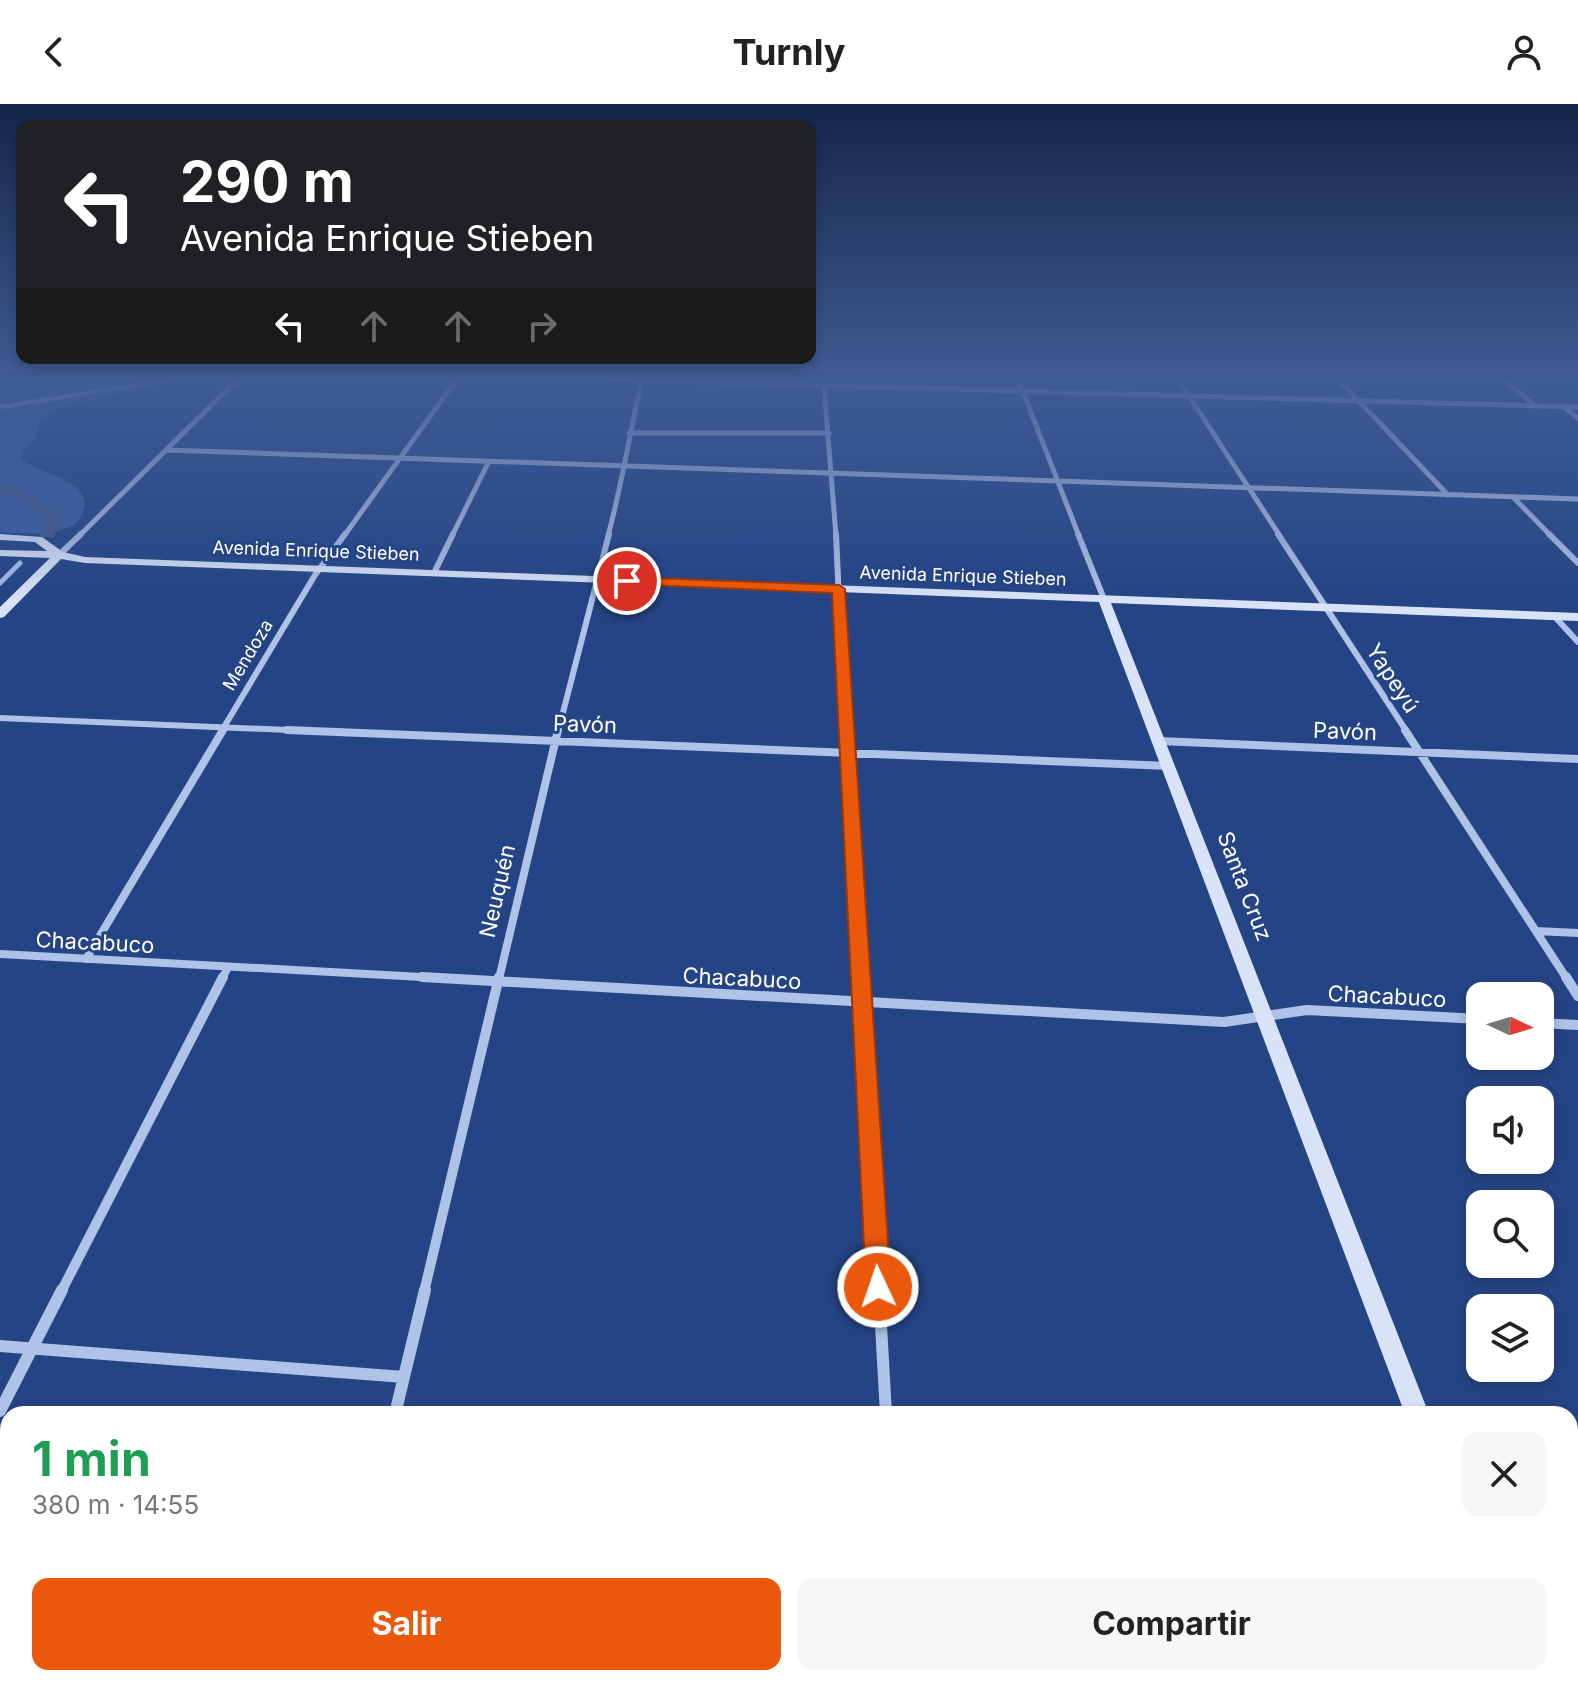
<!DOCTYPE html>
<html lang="es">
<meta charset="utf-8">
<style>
:root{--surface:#fff;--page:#f6f6f6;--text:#222;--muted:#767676;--accent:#ea580c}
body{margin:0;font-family:Inter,sans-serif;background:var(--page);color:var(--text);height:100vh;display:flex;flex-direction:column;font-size:30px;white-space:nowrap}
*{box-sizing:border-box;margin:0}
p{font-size:26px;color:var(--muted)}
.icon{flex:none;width:44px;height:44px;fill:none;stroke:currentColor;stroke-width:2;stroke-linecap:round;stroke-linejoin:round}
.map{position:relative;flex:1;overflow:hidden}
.details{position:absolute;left:0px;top:1302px;width:1578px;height:280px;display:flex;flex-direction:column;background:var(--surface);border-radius:24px 24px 0 0;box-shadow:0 4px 12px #0003}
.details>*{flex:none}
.guide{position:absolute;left:16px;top:16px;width:800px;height:244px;border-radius:16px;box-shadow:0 4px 12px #0003;background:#202124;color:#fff;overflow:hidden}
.needle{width:52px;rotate:94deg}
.buttons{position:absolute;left:1466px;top:878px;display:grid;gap:16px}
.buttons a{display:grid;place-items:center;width:88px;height:88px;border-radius:16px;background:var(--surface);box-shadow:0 4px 12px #0003;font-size:40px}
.pin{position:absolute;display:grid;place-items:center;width:68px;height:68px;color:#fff;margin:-34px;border:4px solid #fff;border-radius:50%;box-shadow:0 2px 8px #0007}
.me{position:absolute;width:88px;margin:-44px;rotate:357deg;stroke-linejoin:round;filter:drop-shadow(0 0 6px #0008)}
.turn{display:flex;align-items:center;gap:28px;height:168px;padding:0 32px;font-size:36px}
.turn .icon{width:104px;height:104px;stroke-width:2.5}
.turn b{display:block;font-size:56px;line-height:68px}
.lanes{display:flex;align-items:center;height:76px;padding:0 32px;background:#0003;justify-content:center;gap:40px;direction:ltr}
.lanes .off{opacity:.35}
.round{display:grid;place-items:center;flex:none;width:84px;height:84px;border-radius:16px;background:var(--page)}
.overview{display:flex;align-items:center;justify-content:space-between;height:136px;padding:0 32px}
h1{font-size:48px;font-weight:700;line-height:60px;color:#1e9e55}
.button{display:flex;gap:16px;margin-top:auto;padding:16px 32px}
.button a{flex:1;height:92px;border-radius:16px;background:var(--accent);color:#fff;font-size:32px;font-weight:700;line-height:92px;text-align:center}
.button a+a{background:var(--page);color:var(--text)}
header{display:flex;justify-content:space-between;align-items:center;height:104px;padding:0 32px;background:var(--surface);font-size:36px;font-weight:700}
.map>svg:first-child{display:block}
</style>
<header><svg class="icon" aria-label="back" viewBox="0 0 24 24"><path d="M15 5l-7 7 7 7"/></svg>Turnly<svg class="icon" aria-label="person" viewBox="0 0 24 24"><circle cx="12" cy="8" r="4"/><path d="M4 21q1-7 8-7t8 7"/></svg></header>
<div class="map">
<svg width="1578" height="1582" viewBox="0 0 1578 1582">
<rect width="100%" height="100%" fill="#254485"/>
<!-- green -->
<path fill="#3a5ca1" d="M0,275H225L161,281L60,303L41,315L34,336L24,346L21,355C38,371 112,377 74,422L48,430L0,428Z"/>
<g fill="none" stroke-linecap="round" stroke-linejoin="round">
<!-- stream-far1 -->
<path stroke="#a4bce9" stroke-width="4" d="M0,303L175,275"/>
<!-- stream -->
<path stroke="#a4bce9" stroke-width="5" d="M0,479L20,459"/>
<!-- canal -->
<path fill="#445a89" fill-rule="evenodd" d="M0,379C25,386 46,395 61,417L54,433H42L40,430L45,417C34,401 18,395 0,389Z"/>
<!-- street-far4 -->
<path stroke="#afc2e8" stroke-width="5" d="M602,275L1578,303
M1018,275L1079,432
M1178,275L1280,432
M1338,275L1448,391
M1504,275L1534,301
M824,282L836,432
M1563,302L1578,314
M629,329H829
M166,346L1578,395
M1513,393L1551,432
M79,432L238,275
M344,432L457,275
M452,432L489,357
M608,432C622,380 630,328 642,275"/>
<!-- street-far3 -->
<path stroke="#afc2e8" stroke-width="6" d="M836,430L845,628
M1078,430L1104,495
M1278,430L1407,628
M1549,430L1578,459
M59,451L81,430
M434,469L453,430
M1554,512L1578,538
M0,614L336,628
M221,628L315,471L345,430
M558,628L609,430"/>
<!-- street-far2 -->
<path stroke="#afc2e8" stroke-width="8" d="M287,626L1169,662
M845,626L860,875
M1405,626L1567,875
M1159,637L1578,655
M1536,827L1578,829
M0,850L458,875
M86,855L223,626
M222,875L228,863
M499,875L558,626"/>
<!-- street-far1 -->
<path stroke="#afc2e8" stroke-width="10" d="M422,873L1224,918L1307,906L1480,915
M860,873L879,1188
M1566,873L1578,892
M1540,919L1578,921
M61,1188L223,873
M424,1188L499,873"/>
<!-- street -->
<path stroke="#afc2e8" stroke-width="12" d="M879,1186L886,1310
M0,1242L404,1273
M0,1307L62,1186
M395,1310L425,1186
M1570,1381H1578
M901,1574L902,1582
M331,1582L333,1574"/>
<!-- secondary -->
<path fill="#d9e3f7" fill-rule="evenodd" d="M0,430L42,433L63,448L85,453L1578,509V517L1111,499L1429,1310H1405L1099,498L85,459L61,455L4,513L0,514V503L50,454L0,452V446L47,447L35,438L0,436Z
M1504,1574H1532L1535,1582H1507Z"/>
</g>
<!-- sky -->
<linearGradient id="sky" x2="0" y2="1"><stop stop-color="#142549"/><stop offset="0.55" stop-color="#405c94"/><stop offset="1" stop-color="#405c94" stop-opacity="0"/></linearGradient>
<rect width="1578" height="497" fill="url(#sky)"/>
<!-- route -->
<path fill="#ea580c" stroke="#983908" stroke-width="2" d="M627,473L839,481L845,485L891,1183L887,1192L878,1195L869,1192L866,1183L832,489L623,480L621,477Z"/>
<g text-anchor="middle" stroke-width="6" stroke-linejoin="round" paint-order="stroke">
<!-- far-street labels -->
<g font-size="18" fill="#fff" stroke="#254485">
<text transform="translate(316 447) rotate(2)" y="6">Avenida Enrique Stieben</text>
<text transform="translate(963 472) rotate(2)" y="6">Avenida Enrique Stieben</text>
<text transform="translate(248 551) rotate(-59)" y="6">Mendoza</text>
</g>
<!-- street labels -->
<g font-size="22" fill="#fff" stroke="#254485">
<text transform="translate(1393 574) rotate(57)" y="8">Yapeyú</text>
<text transform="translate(585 620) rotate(2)" y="8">Pavón</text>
<text transform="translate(1345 627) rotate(2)" y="8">Pavón</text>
<text transform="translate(1245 782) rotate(69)" y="8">Santa Cruz</text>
<text transform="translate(497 787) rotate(-77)" y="8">Neuquén</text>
<text transform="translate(95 838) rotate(3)" y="8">Chacabuco</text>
<text transform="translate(742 874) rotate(3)" y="8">Chacabuco</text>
<text transform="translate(1387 892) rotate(3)" y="8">Chacabuco</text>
</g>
</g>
</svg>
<div class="buttons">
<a><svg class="needle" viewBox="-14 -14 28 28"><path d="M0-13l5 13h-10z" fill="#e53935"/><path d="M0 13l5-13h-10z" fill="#767676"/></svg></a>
<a><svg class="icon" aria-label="sound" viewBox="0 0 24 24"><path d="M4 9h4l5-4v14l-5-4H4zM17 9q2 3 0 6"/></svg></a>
<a><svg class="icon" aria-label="search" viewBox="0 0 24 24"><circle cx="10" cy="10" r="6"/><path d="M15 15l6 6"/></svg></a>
<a><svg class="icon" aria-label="layers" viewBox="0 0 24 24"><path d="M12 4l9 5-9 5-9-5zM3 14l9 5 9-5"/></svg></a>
</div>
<div class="pin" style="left:627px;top:477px;background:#d93025"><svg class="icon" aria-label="arrive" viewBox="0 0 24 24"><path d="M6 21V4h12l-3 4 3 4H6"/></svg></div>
<svg class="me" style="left:878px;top:1183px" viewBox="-20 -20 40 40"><circle r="17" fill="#ea580c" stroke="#fff" stroke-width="3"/><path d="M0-11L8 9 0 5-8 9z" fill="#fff"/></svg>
<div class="guide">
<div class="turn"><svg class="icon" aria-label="left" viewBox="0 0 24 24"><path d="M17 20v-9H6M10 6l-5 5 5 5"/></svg><div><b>290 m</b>Avenida Enrique Stieben</div></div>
<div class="lanes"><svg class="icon" aria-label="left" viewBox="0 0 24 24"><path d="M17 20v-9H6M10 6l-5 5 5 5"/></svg><svg class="icon off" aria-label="ahead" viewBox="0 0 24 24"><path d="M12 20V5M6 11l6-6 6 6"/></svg><svg class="icon off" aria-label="ahead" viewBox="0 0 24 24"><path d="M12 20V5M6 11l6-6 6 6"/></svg><svg class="icon off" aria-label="right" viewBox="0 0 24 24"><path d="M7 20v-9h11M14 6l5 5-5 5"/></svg></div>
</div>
<section class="details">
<div class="overview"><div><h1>1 min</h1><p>380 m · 14:55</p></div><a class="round"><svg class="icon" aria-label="close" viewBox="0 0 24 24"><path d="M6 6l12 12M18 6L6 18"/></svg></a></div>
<div class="button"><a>Salir</a><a>Compartir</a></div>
</section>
</div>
